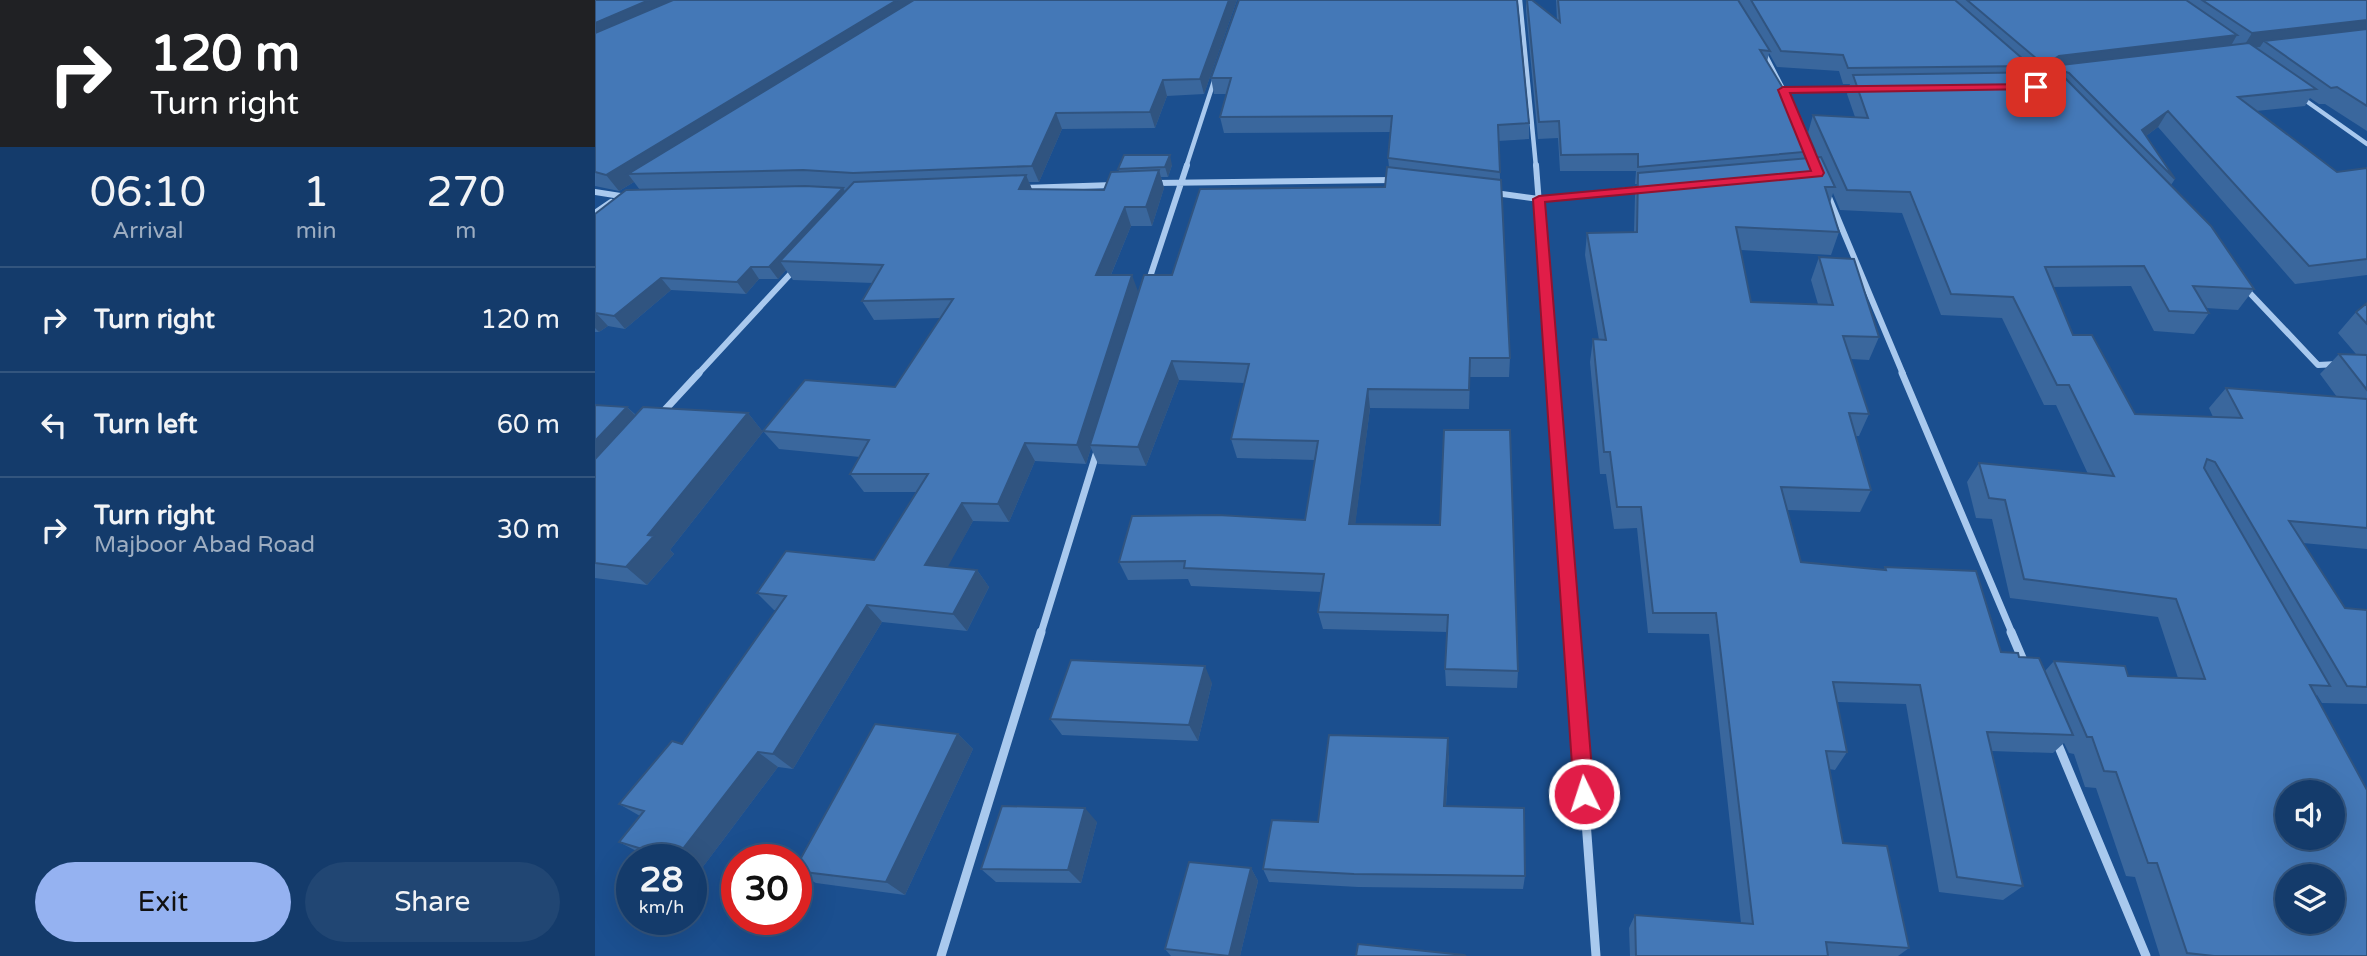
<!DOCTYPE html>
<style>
:root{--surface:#143b6b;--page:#214673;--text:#f1f3f6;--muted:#9dadc1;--line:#33557e;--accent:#95b2f1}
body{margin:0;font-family:"Varela Round",sans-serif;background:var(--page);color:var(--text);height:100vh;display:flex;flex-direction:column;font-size:26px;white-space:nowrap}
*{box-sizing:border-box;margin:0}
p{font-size:23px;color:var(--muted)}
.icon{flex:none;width:38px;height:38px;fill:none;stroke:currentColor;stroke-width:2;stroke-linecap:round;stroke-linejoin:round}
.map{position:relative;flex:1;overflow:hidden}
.panel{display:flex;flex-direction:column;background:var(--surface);width:595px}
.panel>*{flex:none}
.banner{background:#202124;color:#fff;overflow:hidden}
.tools{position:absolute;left:1680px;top:780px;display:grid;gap:14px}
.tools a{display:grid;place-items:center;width:70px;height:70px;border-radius:50%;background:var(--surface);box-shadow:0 7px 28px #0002,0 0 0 2px var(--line);font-size:35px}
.speed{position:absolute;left:21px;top:844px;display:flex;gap:14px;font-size:35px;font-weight:700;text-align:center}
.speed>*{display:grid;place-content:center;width:91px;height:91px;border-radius:50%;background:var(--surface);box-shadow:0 7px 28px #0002,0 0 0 2px var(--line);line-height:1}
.speed small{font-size:18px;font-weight:400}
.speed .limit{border:10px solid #d22;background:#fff;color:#111}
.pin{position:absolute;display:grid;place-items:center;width:60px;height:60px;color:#fff;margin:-30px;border-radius:14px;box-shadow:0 4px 10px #0006}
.me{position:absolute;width:77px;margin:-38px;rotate:356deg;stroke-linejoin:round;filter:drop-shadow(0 0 5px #0008)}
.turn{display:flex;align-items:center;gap:24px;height:147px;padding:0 35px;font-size:32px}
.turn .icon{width:91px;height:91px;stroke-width:2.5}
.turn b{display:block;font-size:49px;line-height:60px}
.eta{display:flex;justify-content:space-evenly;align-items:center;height:119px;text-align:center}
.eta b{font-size:42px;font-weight:600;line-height:49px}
.button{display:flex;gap:14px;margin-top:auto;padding:14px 35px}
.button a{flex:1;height:80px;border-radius:42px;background:var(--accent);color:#111;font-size:28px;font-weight:600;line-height:80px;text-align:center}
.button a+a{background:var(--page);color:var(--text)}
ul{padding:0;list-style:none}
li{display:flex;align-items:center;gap:21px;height:105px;padding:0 35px;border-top:2px solid var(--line)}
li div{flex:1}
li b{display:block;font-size:26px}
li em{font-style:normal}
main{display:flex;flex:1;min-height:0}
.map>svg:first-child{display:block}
</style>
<main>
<section class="panel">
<div class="banner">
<div class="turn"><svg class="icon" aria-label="right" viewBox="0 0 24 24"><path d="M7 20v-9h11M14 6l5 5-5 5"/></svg><div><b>120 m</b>Turn right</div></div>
</div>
<div class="eta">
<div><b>06:10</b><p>Arrival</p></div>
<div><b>1</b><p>min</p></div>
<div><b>270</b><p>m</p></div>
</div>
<ul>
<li><svg class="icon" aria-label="right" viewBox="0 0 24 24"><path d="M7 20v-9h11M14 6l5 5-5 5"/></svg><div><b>Turn right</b></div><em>120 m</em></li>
<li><svg class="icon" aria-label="left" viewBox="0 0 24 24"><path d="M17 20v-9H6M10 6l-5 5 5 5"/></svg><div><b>Turn left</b></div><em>60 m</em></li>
<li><svg class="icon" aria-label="right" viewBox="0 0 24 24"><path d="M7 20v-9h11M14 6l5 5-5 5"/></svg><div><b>Turn right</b><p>Majboor Abad Road</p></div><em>30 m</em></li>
</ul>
<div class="button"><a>Exit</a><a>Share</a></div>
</section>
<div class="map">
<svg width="1772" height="956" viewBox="0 0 1772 956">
<rect width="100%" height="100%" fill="#1b4f8f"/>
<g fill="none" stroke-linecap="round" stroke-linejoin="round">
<!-- street-far3 -->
<path stroke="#a9c9ee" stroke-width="4.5" d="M925,0L941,167
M1170,54L1187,87
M1188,90L1262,89
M1707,98L1772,144
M591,167L620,78"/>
<!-- street-far2 -->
<path stroke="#a9c9ee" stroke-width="6" d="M941,165L957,374
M561,183L798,180
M429,188L518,185
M0,192L32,197
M900,193L944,199L1048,189
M1233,195L1308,374
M0,213L16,202
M553,283L592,165
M1651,289L1723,365L1743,364
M103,374L199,270"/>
<!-- street-far1 -->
<path stroke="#a9c9ee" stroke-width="7" d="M957,373L977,633
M1307,373L1417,633
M67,413L104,373
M446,633L503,448"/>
<!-- street -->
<path stroke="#a9c9ee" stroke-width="9" d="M977,632L1001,956
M1416,632L1430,665
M1461,740L1551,956
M346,956L446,632"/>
</g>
<!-- wall -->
<path fill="#3a679d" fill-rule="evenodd" d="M0,0H642L609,94L572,96L560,128L467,129L444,182H434L437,190H509L524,171L523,169L577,165L573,177H566L569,188L557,226H536L516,275L543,293L577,275L790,187L794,167L793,158L795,132L629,133L625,117L632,94H619L616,78L644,0L934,123V139L903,141L915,358L914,377H875L874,409L775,408L760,524L923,671L922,688L851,686L850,669L852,632L728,629L723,612L726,592L596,586L593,579L533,580L524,562L710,520L720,460L642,458L636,439L649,383L584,380L551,466L503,464L496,448L491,464L440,461L414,522L378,521L352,567L382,570L394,587L372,631L287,622L198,769L183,767L104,872L96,869V859H62L49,855L24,842L45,816L24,804L87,744L182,610H179L162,593L279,560L322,492H269L255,474L265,457L184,449L168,431L300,387L345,318L279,320L267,301L278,283L198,280L191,270L183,279H164L151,294L76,290L30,329L13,326L4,332H0V214L45,190L39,182L24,191L0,186Z
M931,0H937L962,20L961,0H1772V131L1730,104H1724L1715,98L1710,106L1661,111L1742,172L1772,168V275L1700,284L1563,127L1551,136L1580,179L1576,185L1659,289L1643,310L1611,308L1614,313L1599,334L1559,331L1536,286L1458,287L1478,335L1540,414L1618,417L1614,408L1631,388L1742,397L1725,374L1744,354H1761L1743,333L1761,312L1772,303V549L1708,543L1750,608L1772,610V704L1727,703L1722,695L1721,696L1772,956H1565L1540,877L1531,876L1501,788L1490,787L1479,754L1474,753L1469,743L1458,753L1397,751L1428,886L1408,900L1344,892L1311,704L1242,702L1252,752L1240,770L1234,769L1248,843L1314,948L1303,956H1035L1034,928L1040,915L1146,923L1114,634L1053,633L1042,528L1019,529L1011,474H1005L995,362L998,339L1004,340L990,255L992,233L1039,232L1040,196L1042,184H1040L1041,171H965L963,138L943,139L931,11ZM1174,53L1182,67L1244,71L1248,84H1255L1252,94L1260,117L1218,115L1213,133L1172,62ZM1238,193L1245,210L1307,213L1346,315L1407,318L1449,405H1461L1493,474L1384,463L1372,482L1381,518L1397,519L1415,598L1563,617L1583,678L1533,676L1459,661L1450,671L1406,652L1290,567L1289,570L1206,562L1192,510L1265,512L1276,490L1261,436H1264L1274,414L1256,359L1274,360L1284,337L1224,257L1216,280L1223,304L1156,302L1146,250L1236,255L1244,232L1235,203Z
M0,405L32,407L41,415L153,413L168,432L75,550L79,554L52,585L0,578Z
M617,683L603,741L467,735L455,719Z
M363,734L378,749L310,895L221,883L201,872V867Z
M854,754L851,806L930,876L928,889L763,887L674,882L668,869L723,822Z
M502,822L486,883L401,882L386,869Z
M656,868L663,881L645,956H576L570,949Z"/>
<!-- shaded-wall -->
<path fill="#305480" d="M54,0H98L0,43V23Z
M302,0H333L33,174L39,182L24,191L11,175Z
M634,0H642L609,94L605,79Z
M1772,20V35L1669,41L1665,47L1647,49L1657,33Z
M1642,35L1633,51L1461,69L1459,72H1456L1442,81L1449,65L1464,56Z
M568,80L572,96L560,128L555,112Z
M1573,111L1563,127L1543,142L1547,130Z
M461,113L467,129L444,182L437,166Z
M575,155L577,165L573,177L570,167Z
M564,170L569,188L557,226L551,207Z
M431,175L439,194L424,189Z
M248,188L255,200L185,261L191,270L183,279L174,267Z
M530,207L536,226L508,294L501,275Z
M156,267L164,279L151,294L142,282Z
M537,275L544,294L495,445L496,448L491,464L482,445Z
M66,278L76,290L30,329L19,316Z
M1,313L13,326L4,332L0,328V315Z
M577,361L584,380L551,466L543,447Z
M773,389L775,408L758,543L754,524Z
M32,407L50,425L0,481V441Z
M153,413L168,432L75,550L79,554L52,585L31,567L53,535Z
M430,443L440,461L414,522L403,504Z
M367,503L378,521L344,583L330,565Z
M382,570L394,587L372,631L358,614Z
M272,605L287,622L198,769L178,754Z
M610,666L617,683L603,741L594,725Z
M363,734L378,749L310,895L291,882Z
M853,738L854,754L850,820L849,806Z
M163,752L183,767L104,872L96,868V859H80Z
M490,808L502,822L486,883L473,870Z
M656,868L663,881L645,956H634Z"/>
<!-- building -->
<path fill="#4478b7" stroke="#305480" stroke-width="2" fill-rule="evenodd" d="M0,0H54L0,23Z
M78,0H302L11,175L0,172V33Z
M319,0H634L605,79L568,80L555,112L461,113L437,166L258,173L208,170L33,174Z
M644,0H922L934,123L903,125L905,172L793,158L797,116L625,117L636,78H616Z
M932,0H937L965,22L963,0H1143L1175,51L1165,50L1206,118L1220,151L1043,167V154L966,155L964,121L944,122Z
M1156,0H1360L1436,66L1253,68L1248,55L1186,51Z
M1372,0H1591L1642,35L1464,56L1449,65Z
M1607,0H1772V20L1657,33Z
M1772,29V106L1742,87L1736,88L1669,41Z
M1654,43L1721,89L1643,97L1742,172L1772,168V259L1714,266L1573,111L1547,130L1580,179L1474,73L1461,69L1466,65Z
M1449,72L1470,78L1616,226L1659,289L1598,286L1614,313L1574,311L1549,266L1450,267L1478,335H1497L1540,414L1647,418L1631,388L1772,399V528L1694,521L1750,608L1772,610V687L1752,686L1620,462L1612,459L1609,468L1735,686L1715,685L1772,790V956H1619L1592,953L1562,863H1553L1521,772L1509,771L1497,737H1492L1459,661L1530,666L1533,676L1610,679L1581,599L1429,579L1410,500L1394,498L1384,463L1519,476L1474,385H1462L1418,297L1356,294L1315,192L1252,190L1218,115L1273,118L1258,75ZM1692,793H1738V838H1692ZM1692,877H1738V922H1692Z
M529,155H575L570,167L523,169Z
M1226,157L1240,187H1230L1244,232L1141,227L1156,302L1238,305L1224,257L1259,259L1284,337L1248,336L1274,414L1254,413L1276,490L1186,487L1206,562L1291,570L1290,567L1381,571L1406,652L1423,653L1424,657L1444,658L1478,735L1392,732L1428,886L1362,877L1325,685L1238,682L1252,752L1231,751L1248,843L1292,846L1314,948L1231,942L1233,956H1041L1040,915L1158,924L1121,613H1058L1046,507H1022L1015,452H1009L998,339L1011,340L992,233L1042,232L1043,173Z
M792,167L906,180L915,358H875L874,390L773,389L754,524L845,525L849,430H915L923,671L850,669L853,615L723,612L729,574L589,568L590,561L524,562L537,516L623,515L710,520L723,441L636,439L654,364L577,361L543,447L495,445L549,275H577L605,189L790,187Z
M564,170L551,207H530L501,275H537L482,445L430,443L403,504L367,503L330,565L382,570L358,614L272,605L178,754L163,752L80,859L24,842L49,811L24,804L77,741L87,744L191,596L162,593L191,551L279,560L333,474H255L274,440L168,431L210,380L300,387L358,299L267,301L288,265L185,261L259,182L431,175L424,189L509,190L516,172Z
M210,186L248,188L174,267H156L142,282L66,278L19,316L1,313L0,315V214L31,190Z
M1772,303V324L1761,312Z
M1744,354L1772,355V390Z
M0,405L32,407L0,441Z
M48,407L153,413L53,535L59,536L31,567L0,563V459Z
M476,660L610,666L594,725L455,719Z
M280,724L363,734L291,882L201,871V867Z
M734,735L853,738L849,806L929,808L930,876L759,874L668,869L677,820L723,822Z
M407,806L490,808L473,870L386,869Z
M594,862L656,868L634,956L570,949Z
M763,944L869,955L871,956H761Z"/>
<!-- route -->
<path fill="#e11d48" stroke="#92132f" stroke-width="2" d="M1441,84L1447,87L1445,89L1195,93L1229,173L1227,176L950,202L999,794L996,801L989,804L982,801L979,794L938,199L944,196L1216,171L1183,90L1188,87Z"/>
</svg>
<div class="tools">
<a><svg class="icon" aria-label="sound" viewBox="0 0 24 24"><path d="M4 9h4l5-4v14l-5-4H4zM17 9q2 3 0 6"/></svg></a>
<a><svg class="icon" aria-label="layers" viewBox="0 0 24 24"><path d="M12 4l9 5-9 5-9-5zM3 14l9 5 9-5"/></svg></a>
</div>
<div class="speed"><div>28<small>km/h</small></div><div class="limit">30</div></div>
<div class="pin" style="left:1441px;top:87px;background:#d93025"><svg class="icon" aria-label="arrive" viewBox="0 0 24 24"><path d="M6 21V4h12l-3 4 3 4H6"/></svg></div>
<svg class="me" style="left:989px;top:794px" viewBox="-20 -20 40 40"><circle r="17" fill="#e11d48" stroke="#fff" stroke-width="3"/><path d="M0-11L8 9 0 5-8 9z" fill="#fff"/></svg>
</div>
</main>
